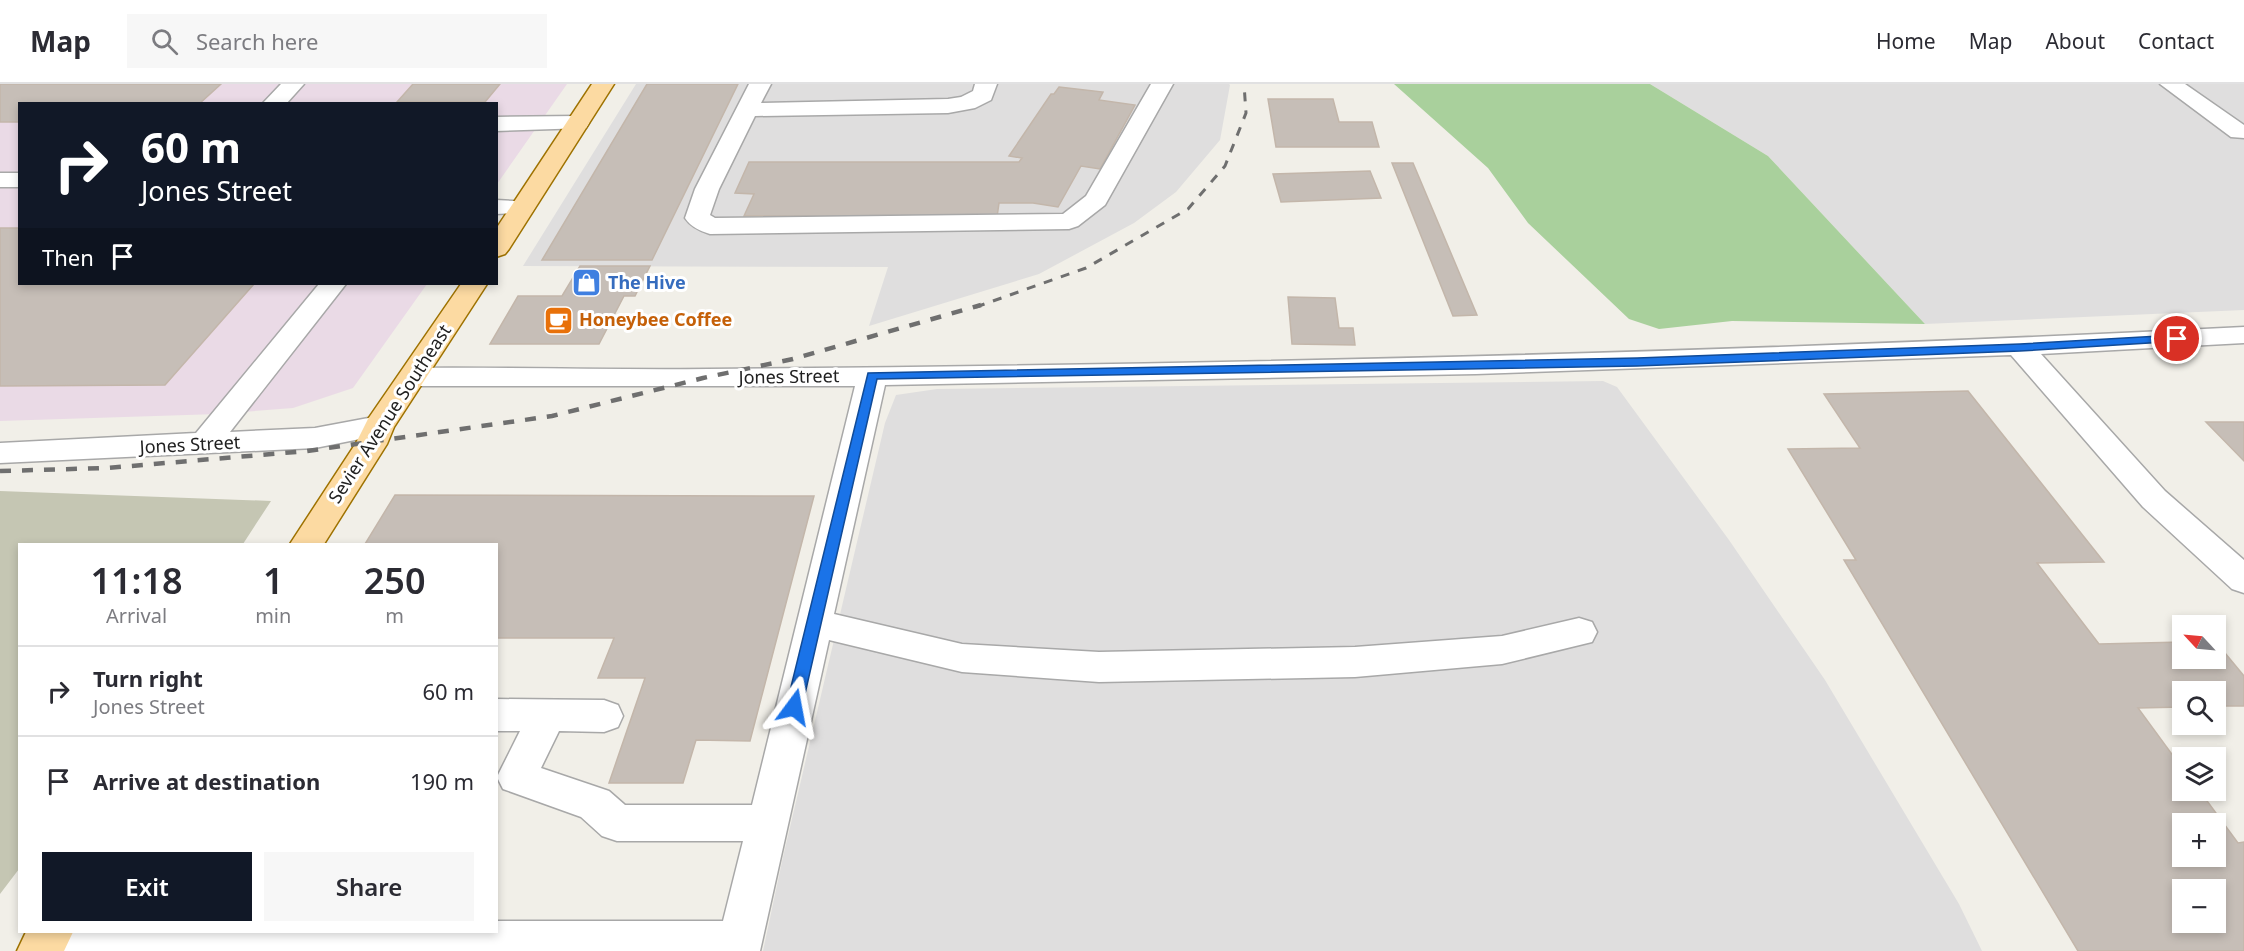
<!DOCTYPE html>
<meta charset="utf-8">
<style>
:root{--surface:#fff;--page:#f7f7f7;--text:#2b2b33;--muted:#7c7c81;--line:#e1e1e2;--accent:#111827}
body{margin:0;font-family:"Noto Sans",sans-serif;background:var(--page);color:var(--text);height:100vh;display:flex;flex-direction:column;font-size:22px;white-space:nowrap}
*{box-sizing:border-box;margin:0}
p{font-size:20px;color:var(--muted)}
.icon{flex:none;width:33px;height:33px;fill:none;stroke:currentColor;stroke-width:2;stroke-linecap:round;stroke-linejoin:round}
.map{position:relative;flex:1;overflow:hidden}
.details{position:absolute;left:18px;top:459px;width:480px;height:390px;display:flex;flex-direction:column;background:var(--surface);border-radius:0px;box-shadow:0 3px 9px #0003}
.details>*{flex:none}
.guide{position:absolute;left:18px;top:18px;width:480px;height:183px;border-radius:0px;box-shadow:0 3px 9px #0003;background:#111827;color:#fff;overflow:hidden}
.needle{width:39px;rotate:296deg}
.fabs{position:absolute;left:2172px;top:531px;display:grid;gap:12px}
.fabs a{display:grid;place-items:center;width:54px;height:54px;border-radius:0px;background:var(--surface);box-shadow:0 3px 9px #0003;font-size:30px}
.pin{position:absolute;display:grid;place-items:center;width:51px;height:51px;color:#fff;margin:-26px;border:3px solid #fff;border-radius:50%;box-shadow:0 2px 6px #0007}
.me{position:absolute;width:66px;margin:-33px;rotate:13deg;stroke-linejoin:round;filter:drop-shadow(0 0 4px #0008)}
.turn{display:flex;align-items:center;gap:21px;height:126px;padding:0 24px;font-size:27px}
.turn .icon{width:78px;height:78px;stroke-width:2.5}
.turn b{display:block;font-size:42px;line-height:51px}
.then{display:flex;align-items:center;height:57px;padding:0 24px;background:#0003;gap:12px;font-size:22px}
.eta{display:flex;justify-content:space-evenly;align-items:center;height:102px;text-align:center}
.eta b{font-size:36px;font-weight:600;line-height:42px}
.primary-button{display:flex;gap:12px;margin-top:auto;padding:12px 24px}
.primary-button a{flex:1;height:69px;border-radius:0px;background:var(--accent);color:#fff;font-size:24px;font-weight:600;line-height:69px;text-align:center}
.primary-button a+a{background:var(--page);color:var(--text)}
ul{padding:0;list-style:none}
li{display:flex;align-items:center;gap:18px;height:90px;padding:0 24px;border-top:2px solid var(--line)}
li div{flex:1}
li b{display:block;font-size:22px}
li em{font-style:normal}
header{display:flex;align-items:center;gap:36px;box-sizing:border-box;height:84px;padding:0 30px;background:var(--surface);border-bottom:2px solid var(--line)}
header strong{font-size:28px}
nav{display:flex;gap:33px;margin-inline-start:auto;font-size:21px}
.search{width:420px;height:54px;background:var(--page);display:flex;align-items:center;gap:15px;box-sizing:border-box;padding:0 21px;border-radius:0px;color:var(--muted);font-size:22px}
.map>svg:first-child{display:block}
</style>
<header>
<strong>Map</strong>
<div class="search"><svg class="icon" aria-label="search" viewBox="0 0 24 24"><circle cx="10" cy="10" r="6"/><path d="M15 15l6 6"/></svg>Search here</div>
<nav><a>Home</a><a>Map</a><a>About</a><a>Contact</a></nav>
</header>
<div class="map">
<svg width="2244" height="867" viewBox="0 0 2244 867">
<rect width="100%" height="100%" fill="#f1efe8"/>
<!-- residential -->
<path fill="#dfdede" d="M636,0H1229L1230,1L1220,56L1176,108L1134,139L1039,190L869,242L888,183L523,182Z
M1650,0H2244V226L1925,240L1768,72Z
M1603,297L1617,303L1729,456L1825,596L1959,820L1982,867H763L783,773L885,339L896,311L937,305Z"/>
<!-- industrial -->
<path fill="#eadae6" d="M0,0H567L497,100L496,20H20V200H427L353,304L293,324L218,330L0,337Z"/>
<!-- construction -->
<path fill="#c5c6b3" d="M0,407L271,417L243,460H20L19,785L0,810Z"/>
<!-- forest -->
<path fill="#a9d09c" d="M1394,0H1650L1768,72L1925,240L1732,237L1659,245L1629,235L1528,139L1488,84Z"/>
<!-- building -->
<path fill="#c6beb7" stroke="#c3b6aa" stroke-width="1.5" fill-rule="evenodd" d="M0,0H221L199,20H20V38H0Z
M413,0H500L485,18H397Z
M647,0H738L652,176H542Z
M1059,3L1103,8L1099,16L1135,21L1100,85L1081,82L1058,123L1033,119H999L997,133L744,132L754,110L735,109L749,78H1019L1022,74L1009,72L1051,10H1054Z
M1268,15H1333L1339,38H1372L1379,63H1276Z
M1392,79H1413L1477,231L1453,232Z
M1370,87L1381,114L1281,118L1273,90Z
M0,144H20V200H254L165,301L0,302Z
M580,182H650L635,212H624L599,260H490L518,212H562Z
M1288,213L1335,214L1339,244H1353L1355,261L1292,260Z
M1968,307L2104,478L2037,479L2099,560L2182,558V574H2216V558L2244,592V622H2216V608H2182V623L2138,624L2182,684V706H2199L2238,759L2244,758V867H2078L1844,476H1856L1788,365L1860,364L1824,310ZM2182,740H2216V772H2182ZM2182,806H2216V838H2182Z
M2206,338H2244V377Z
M395,411L814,412L750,657L696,656L683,699H609L645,594H598L614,554H496V460H365Z"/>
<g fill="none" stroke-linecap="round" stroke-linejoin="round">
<defs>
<path id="minor" d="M281,0H304L286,20H262Z
M749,0H771L761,19L948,15L961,13L973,7L975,0H997L991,16L975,24L948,29L755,32L719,105L710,131L715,134L1063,130L1086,112L1151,0H1173L1105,121L1078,142L1069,145L710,150C700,147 691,143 685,134L695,105Z
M2160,0H2185L2244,41V54L2231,53Z
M578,32L586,34L589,39L586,44L496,47V33Z
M0,89H20V103H0Z
M496,116L532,118L535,123L532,128L496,130Z
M319,200H346L230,348L315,344L379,332L390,335L394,342L390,349L315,364L0,379V359L196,349Z
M2244,243V259L2041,270L2165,407L2244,476V509L2232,505L2143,423L2011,271L1476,290L885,301L834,530L962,560L1099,568L1355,563L1502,552L1579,534L1592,538L1597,548L1592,558L1502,580L1355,593L1099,598L962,588L829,556L760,867H25L22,859L27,848H496V837H723L743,757H617L602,752L581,733L503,705L497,693L520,647H496V615L604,616L618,621L623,632L618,643L604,648L559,647L541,684L609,707L625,721H752L855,302H414L404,299L399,293L404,287L414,284C512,283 610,286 708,285C1220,281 1732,269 2244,243Z"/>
<path id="major" d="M592,0H614L509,165L505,170L496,173V145Z
M461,200H487L394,343L387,360L324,460H290L356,359L368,335Z
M26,848H73L64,867H17Z"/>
</defs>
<!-- minor casing -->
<use href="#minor" stroke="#a8a8a8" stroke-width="3"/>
<!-- major casing -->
<use href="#major" stroke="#9e7200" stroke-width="3"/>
<!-- minor -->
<use href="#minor" fill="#fff" fill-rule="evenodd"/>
<!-- major -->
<use href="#major" fill="#fcdaa2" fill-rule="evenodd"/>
<!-- rail-far1 -->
<path stroke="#6f6f6f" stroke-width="3" stroke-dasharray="9 9" stroke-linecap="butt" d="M976,223L1086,184L1188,125L1225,82L1246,29L1244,0"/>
<!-- rail -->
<path stroke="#6f6f6f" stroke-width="4.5" stroke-dasharray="11 11" stroke-linecap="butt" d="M0,387L107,384L307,367L552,332L703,294L793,275L981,221"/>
</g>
<!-- route -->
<path fill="#1a73e8" stroke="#114b97" stroke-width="1.5" d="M2177,251L2181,253V257L2020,267L1637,282L877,295L802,623L800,627L794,629L789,627L786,623L868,289L1637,274L2020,260Z"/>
<!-- icons -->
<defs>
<symbol id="shop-square" viewBox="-11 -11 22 22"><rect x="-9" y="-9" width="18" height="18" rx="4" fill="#3f7fe0" stroke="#fff"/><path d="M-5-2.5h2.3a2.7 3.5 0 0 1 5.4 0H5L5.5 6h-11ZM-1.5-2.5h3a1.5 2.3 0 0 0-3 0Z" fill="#fff"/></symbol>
<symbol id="cafe-square" viewBox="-11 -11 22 22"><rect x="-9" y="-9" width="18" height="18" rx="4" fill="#e8710a" stroke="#fff"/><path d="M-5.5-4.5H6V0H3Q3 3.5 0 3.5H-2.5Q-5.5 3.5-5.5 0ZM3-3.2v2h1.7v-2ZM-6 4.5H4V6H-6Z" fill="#fff"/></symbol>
</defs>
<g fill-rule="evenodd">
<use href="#shop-square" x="570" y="182" width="33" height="33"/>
<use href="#cafe-square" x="542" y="220" width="33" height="33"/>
</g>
<g text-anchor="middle" stroke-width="6" stroke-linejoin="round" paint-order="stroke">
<!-- shop labels -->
<g font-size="18" font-weight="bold" fill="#366cbe" stroke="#fff" text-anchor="start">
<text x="608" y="205">The Hive</text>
</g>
<!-- food labels -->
<g font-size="18" font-weight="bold" fill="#c56008" stroke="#fff" text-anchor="start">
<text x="579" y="242">Honeybee Coffee</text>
</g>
<!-- street labels -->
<g font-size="18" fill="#212121" stroke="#fff">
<text transform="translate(789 293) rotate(-1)" y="6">Jones Street</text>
<text transform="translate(390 330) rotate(-57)" y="6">Sevier Avenue Southeast</text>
<text transform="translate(190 361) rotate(-3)" y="6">Jones Street</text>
</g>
</g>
</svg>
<div class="fabs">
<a><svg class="needle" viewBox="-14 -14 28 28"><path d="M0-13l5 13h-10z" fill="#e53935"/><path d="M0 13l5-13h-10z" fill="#7c7c81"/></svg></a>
<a><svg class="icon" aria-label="search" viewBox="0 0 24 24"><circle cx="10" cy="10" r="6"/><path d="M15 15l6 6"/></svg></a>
<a><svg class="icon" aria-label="layers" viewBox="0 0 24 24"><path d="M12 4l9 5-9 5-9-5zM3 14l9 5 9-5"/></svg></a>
<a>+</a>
<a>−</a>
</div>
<div class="pin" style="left:2177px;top:255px;background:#d93025"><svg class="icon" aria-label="arrive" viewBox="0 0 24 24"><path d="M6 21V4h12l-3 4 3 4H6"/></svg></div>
<svg class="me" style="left:794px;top:623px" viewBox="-20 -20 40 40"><path d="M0-17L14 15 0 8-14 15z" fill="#1a73e8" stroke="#fff" stroke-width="4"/></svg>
<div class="guide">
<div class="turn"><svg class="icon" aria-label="right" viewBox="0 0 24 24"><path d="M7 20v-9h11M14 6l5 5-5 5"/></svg><div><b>60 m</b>Jones Street</div></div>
<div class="then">Then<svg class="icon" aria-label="arrive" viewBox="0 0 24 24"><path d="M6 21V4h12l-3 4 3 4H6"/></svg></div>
</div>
<section class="details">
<div class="eta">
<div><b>11:18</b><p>Arrival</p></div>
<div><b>1</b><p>min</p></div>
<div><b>250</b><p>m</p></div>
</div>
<ul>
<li><svg class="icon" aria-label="right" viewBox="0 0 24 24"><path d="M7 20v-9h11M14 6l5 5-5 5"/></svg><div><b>Turn right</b><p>Jones Street</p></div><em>60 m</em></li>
<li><svg class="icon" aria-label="arrive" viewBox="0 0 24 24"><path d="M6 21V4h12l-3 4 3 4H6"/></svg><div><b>Arrive at destination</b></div><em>190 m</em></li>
</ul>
<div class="primary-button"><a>Exit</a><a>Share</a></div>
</section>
</div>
